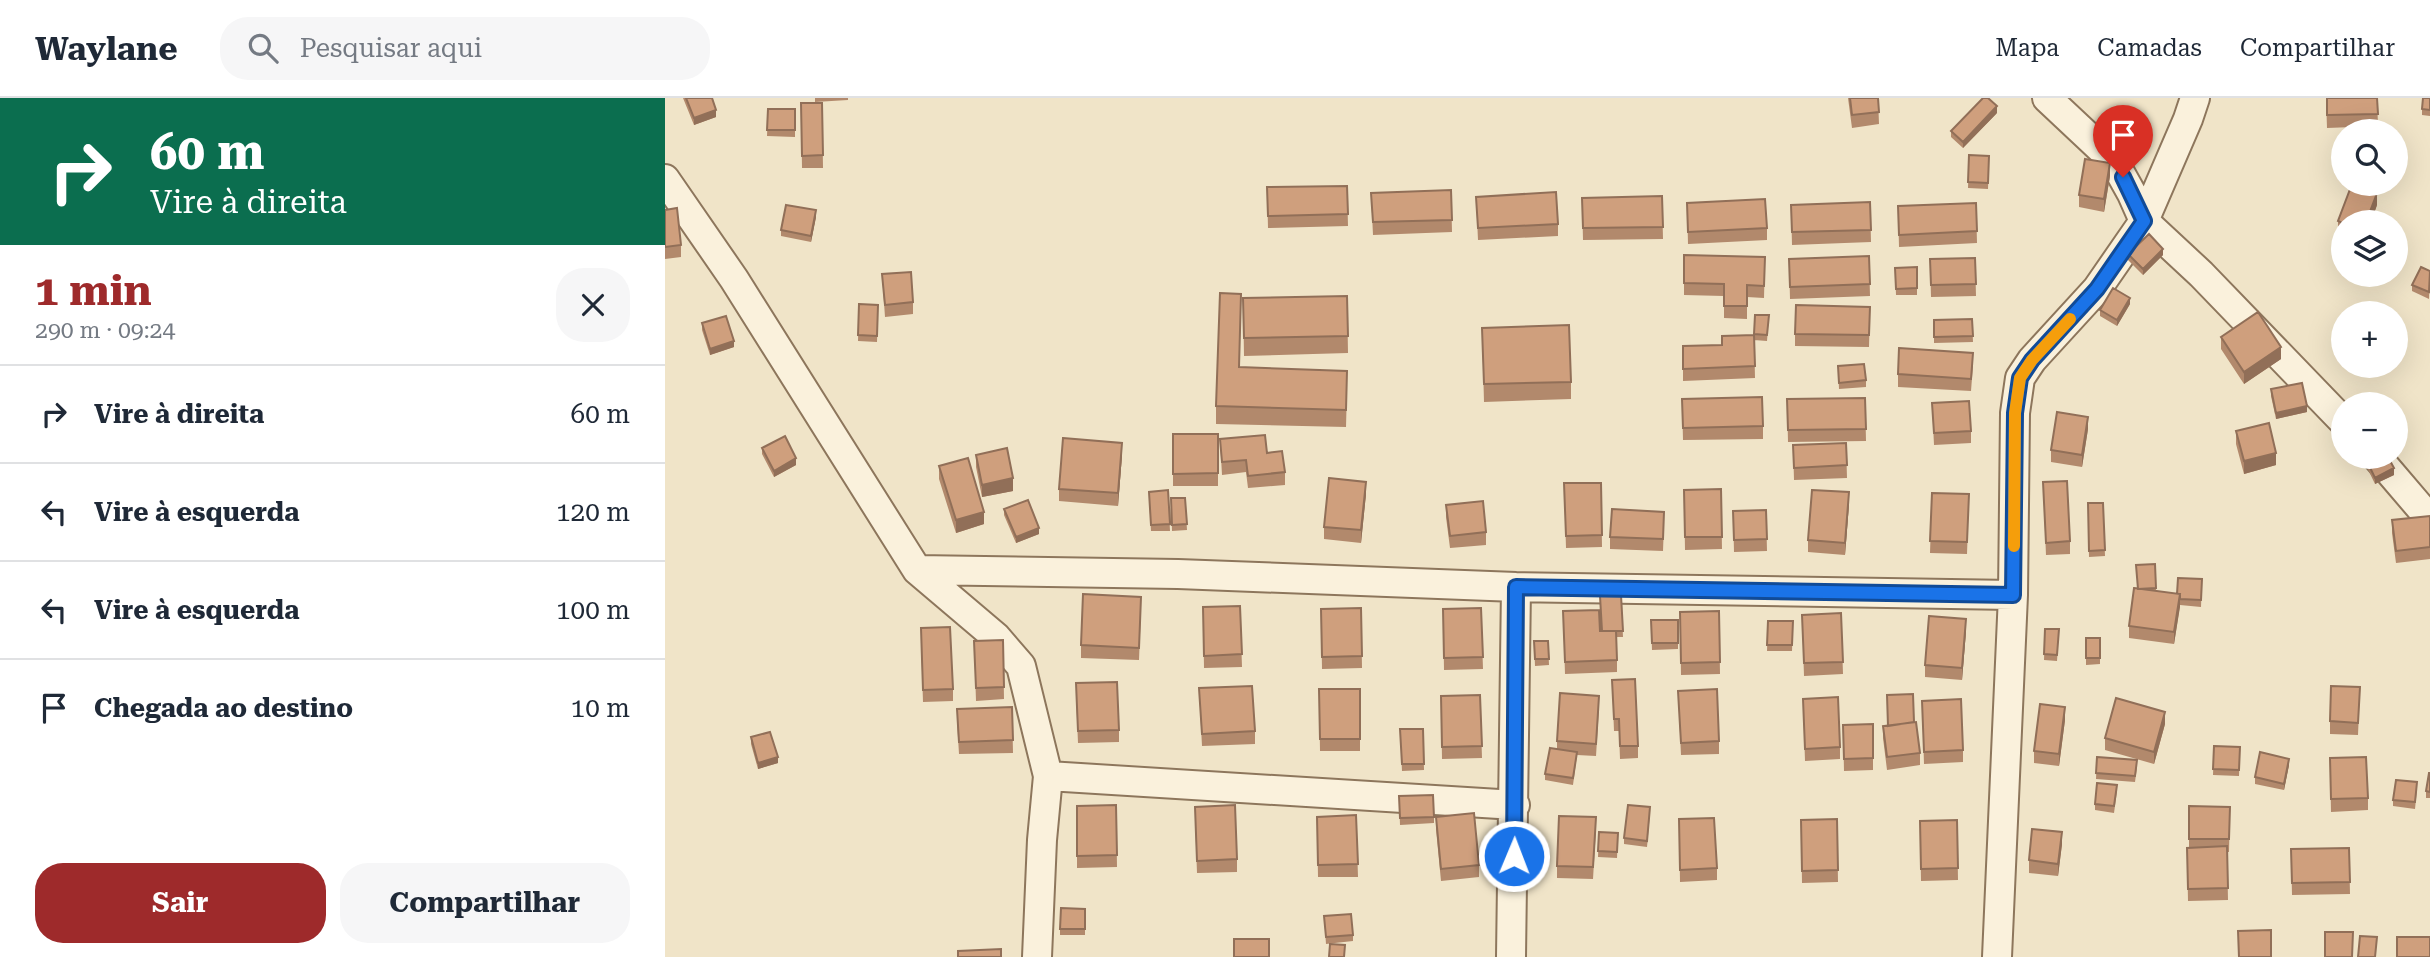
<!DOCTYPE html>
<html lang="pt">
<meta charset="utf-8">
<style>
:root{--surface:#fff;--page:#f6f6f7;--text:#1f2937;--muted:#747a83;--line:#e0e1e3;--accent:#9e2a2b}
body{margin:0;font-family:"Roboto Serif",serif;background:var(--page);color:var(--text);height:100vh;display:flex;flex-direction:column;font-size:26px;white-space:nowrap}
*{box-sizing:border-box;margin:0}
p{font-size:23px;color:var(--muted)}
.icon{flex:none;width:38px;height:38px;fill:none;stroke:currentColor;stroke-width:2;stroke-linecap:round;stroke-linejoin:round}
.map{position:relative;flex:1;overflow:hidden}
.panel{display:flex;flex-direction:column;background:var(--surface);width:665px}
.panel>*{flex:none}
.top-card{background:#0b6e4f;color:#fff;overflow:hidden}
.buttons{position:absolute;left:1666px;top:21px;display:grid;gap:14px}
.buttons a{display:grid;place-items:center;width:77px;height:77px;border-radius:50%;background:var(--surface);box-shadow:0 7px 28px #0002;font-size:35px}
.pin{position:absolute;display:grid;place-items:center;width:60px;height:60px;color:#fff;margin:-72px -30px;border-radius:50% 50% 50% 0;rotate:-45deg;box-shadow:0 0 7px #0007}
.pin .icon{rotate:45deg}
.me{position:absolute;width:77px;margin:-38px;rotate:1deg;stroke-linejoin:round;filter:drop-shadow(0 0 5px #0008)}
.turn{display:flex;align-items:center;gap:24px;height:147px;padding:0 35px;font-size:32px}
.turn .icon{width:91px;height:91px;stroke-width:2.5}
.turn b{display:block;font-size:49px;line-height:60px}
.round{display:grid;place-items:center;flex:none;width:74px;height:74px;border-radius:28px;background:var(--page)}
.summary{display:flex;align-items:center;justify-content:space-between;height:119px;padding:0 35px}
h1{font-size:42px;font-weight:700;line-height:52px;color:var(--accent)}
.cta{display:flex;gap:14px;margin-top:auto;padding:14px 35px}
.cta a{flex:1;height:80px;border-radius:28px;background:var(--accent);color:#fff;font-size:28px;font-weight:700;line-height:80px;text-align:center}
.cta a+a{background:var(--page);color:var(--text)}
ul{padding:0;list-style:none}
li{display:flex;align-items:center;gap:21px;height:98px;padding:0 35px;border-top:2px solid var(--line)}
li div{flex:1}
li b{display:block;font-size:26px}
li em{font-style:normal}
header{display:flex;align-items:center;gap:42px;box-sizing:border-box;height:98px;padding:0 35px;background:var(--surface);border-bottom:2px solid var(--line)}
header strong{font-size:33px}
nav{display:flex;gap:38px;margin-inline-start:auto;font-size:24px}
.search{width:490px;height:63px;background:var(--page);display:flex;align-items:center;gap:18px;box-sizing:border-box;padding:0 24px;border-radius:28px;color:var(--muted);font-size:26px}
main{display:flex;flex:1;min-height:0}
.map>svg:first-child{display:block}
</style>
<header>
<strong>Waylane</strong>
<div class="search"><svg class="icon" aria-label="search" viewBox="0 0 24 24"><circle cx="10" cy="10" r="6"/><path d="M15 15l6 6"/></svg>Pesquisar aqui</div>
<nav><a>Mapa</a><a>Camadas</a><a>Compartilhar</a></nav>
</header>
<main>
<section class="panel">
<div class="top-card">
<div class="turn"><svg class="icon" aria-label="right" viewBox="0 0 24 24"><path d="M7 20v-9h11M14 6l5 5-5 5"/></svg><div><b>60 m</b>Vire à direita</div></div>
</div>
<div class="summary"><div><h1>1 min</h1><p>290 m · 09:24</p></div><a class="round"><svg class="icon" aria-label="close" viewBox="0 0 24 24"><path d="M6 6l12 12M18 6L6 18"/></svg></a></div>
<ul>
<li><svg class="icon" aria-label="right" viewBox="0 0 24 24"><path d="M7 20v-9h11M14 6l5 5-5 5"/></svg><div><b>Vire à direita</b></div><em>60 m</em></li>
<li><svg class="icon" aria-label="left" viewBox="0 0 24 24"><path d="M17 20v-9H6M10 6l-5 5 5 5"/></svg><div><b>Vire à esquerda</b></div><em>120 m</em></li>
<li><svg class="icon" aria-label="left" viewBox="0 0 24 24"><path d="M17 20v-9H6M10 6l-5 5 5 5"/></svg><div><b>Vire à esquerda</b></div><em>100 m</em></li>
<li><svg class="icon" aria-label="arrive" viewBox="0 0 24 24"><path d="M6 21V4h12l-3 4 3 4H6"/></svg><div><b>Chegada ao destino</b></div><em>10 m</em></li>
</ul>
<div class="cta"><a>Sair</a><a>Compartilhar</a></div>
</section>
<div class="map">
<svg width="1765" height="859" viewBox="0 0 1765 859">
<rect width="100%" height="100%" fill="#f0e4c8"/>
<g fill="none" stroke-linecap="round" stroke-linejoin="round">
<defs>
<path id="street" d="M1382,0L1448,62L1467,96L1479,123L1536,176L1678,323
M0,81L69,181L252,472L331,539L356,568L383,678L377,742L372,859
M1712,359L1765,421
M252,472L513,476L851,489L1348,497
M383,678L850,707
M846,859L851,489
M1332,859L1348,497L1350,315L1355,280L1367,262L1432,191L1479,123L1523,21L1530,0"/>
</defs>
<!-- street casing -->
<use href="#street" stroke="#8d765c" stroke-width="32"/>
<!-- street -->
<use href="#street" stroke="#faf1dc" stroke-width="28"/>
</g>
<!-- wall -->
<path fill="#b2896c" d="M18,0H47L51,19L29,27Z
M150,0H183V2L150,4Z
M1183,0H1213L1214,26L1187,30Z
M1661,0H1712L1713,28L1662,30Z
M1765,0V18L1757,17V11Z
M136,5H157L158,70H137Z
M103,11H130V39L102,38Z
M1332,15L1298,50L1286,39V33Z
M1304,57L1324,58L1323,91L1303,90Z
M1445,78L1439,114L1414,109V97Z
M682,88L683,128L603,130L602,89Z
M786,92L787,134L708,137L706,95Z
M997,98L998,141L918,142L917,100Z
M811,99L893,126V138L813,142Z
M1205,104L1206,144L1127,147L1126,107Z
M1022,105L1102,130V142L1023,146Z
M1311,105L1312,145L1234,149L1233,108Z
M1712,107L1706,124H1678V137L1673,135V123Z
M0,112L16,147V159L0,161Z
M151,119L146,144L116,138V132Z
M1463,156L1498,157L1478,177L1463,162Z
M1019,157L1100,159L1099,200L1082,199V221L1059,220V198L1019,197Z
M1204,158L1205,198L1125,201L1124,161Z
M1310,160L1311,198L1266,199L1265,161Z
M1252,169V197H1231L1230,170Z
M1765,173L1764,201L1747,193V187Z
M217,176L248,204V216L220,219Z
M682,198L683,255L579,258L578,200Z
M194,206L213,207L212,244L193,243Z
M1465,206L1452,228L1435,218V212Z
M1205,209L1204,249L1130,248V236Z
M576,214L574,270L682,290L681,329L551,326V308Z
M1090,217H1104L1102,243L1089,242Z
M1307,221L1308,244L1269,245V222Z
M37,225L69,249L45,257L37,232Z
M817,230L906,284V301L819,304Z
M1089,237L1090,280L1018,283V248L1057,247Z
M1556,239L1616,261L1579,286L1556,251Z
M1308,267L1306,293L1233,289V276Z
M1173,268L1201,282V289L1174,291Z
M1606,291L1642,314L1611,321L1606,298Z
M1200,300L1201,343L1123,344L1122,301Z
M1017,301L1098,328V341L1018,342Z
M1267,305L1306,333V345L1269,347Z
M1423,331L1417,369L1386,364V352Z
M1571,333L1611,367L1579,376L1571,346Z
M508,336H553V388H508Z
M555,341L602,355L620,374V387L583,390L581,374L557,377Z
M1181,345L1182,380L1129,382L1128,347Z
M97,350L131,367L109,379L97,356Z
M311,357L348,393L317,399L311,369Z
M457,357L453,408L394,403V391Z
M1697,359H1723L1729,377L1710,386Z
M274,368L319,426L291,435L274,381Z
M1378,384L1405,443V456L1381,457Z
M899,385H936L937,449L901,450Z
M1056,391L1057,451L1020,452L1019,392Z
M503,392L505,433H486L484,400Z
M1267,395L1304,396L1302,456L1265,455Z
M701,396L696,445L659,441V429Z
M506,400H520L522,432L507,433Z
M1423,405H1438L1440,458L1424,459Z
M1184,406L1180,457L1143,454V442Z
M781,407L821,434V447L785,450L781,419Z
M339,411L374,436L351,445L339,417Z
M1101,412L1102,453L1069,454L1068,413Z
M1765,418V461L1731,465L1727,435V422Z
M999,426L998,453L945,451V439Z
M1490,466L1491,493L1512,496L1537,481L1536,509L1515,507L1509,546L1464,540V528L1472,491Z
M956,497L958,539H952V574L900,576L898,513L936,533Z
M575,508L577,569L539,570L538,509Z
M696,510L697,570L657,571L656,511Z
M816,510L818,571L779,572L778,511Z
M476,511L474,562L416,560V547Z
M1054,513L1055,576L1016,577L1015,514Z
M1176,515L1178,576L1139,578L1137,517Z
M986,522H1013V551L987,552Z
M1103,523H1128L1127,553H1102Z
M1380,531H1394L1392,563L1379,562Z
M1301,533L1297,582L1260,579V567Z
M1421,540H1435V566L1421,567Z
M338,542L339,601L311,603L309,543Z
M256,543L288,591V603L258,604Z
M869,543H883L884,567L870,568Z
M947,582L973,648V660L955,661L954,633H949Z
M1695,589L1693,637L1665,636V623Z
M534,590L590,633V646L537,648Z
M654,591H695V653H655Z
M1013,593L1054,643V656L1016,657Z
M411,597L454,632V644L413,645Z
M815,597L817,660L777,661L776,598Z
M1138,601L1175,649V661L1140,663Z
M1257,603L1298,652V664L1259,666Z
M347,609L348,655L294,656L292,623Z
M934,610L931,658L912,657L908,687L880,682V676L892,651V643Z
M1400,622L1394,668L1369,665V653Z
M1249,624L1255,655V667L1222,672L1218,640V628Z
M1208,626V672L1179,673L1178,627Z
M1500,626L1489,666L1440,652V640Z
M735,631H758L759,672L737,673Z
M86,639L113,665L93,671L86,646Z
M1549,648L1575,649L1574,678L1548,677Z
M1432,659L1472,669L1470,684L1431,681Z
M1665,660L1703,700V712L1666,714Z
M1624,667L1619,692L1590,686V679Z
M1765,675V700H1761V693Z
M1752,691L1750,711L1728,708V702Z
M1452,693L1449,715L1430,712V706Z
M734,698L769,719V725L735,727Z
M451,707L452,769L412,770V708Z
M1524,708L1565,709L1564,754H1562L1563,802L1523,803L1522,750L1524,749Z
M985,715L982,749L959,746V740Z
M691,717L693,779H653L652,719Z
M771,719L814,767V779L776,783L771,731Z
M530,721L572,761V774L532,775Z
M1014,721L1052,770V782L1015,784Z
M1172,721L1173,784L1137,785L1136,722Z
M1292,722L1293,782L1256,783L1255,723Z
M931,731L928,781L892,780V768Z
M934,734L953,735L952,760L933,759Z
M1397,746L1393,778L1364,775V762Z
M1684,750L1685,796L1627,797L1626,751Z
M420,811V837H395V831Z
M659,818L688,837V843L661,846Z"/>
<!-- shaded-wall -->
<path fill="#916f58" d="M1332,8V15L1298,50V44Z
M51,12V19L29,27V20Z
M1445,65V78L1439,114V101Z
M1712,95V107L1706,124H1701Z
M151,112V119L146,144V138Z
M1498,151V157L1478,177V171Z
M1465,200V206L1452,228V222Z
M69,243V249L45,257V251Z
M1616,249V261L1579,286V274Z
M1642,308V314L1611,321V315Z
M1423,319V331L1417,369V357Z
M457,345V357L453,408V395Z
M1611,355V367L1579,376V363Z
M131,360V367L109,379V373Z
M1729,370V377L1710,386V380Z
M348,380V393L317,399V387Z
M701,384V396L696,445V432Z
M1184,394V406L1180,457V445Z
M319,414V426L291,435V422Z
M374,430V436L351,445V439Z
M1515,496V509L1509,546V534Z
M1301,521V533L1297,582V570Z
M1400,609V622L1394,668V656Z
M1500,614V626L1489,666V654Z
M113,659V665L93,671V665Z
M1624,661V667L1619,692V686Z
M1397,734V746L1393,778V766Z"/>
<!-- building -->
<path fill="#cf9f7d" stroke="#916f58" stroke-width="2" d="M21,0H47L51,12L29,20Z
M1185,0H1213L1214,14L1187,17Z
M1318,0H1323L1332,8L1298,44L1286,33Z
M1662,0H1712L1713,16L1662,17Z
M1758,0H1765V12L1757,11Z
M136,5H157L158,57L137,58Z
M103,11H130V32H102Z
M1304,57L1324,58L1323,85L1303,84Z
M1420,61L1445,65L1439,101L1414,97Z
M1687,86L1712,95L1701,124L1678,125L1673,123Z
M682,88L683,116L603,118L602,89Z
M786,92L787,122L708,124L706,95Z
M891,94L893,126L813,130L811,99Z
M997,98L998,129L918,130L917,100Z
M1100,101L1102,130L1023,134L1022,105Z
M1205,104L1206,132L1127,134L1126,107Z
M1311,105L1312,133L1234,137L1233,108Z
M121,107L151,112L146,138L116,132Z
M12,110L16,147L0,149V112Z
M1484,136L1498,151L1478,171L1463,156Z
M1019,157L1100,159L1099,188L1082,187V208H1059V186L1019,185Z
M1204,158L1205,186L1125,189L1124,161Z
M1310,160L1311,186L1266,187L1265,161Z
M1252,169V190L1231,191L1230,170Z
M1756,169L1765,173L1764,194L1747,187Z
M246,174L248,204L220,207L217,176Z
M1448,190L1465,200L1452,222L1435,212Z
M555,195L576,196L574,269L682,273L681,312L551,308Z
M682,198L683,238L579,240L578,200Z
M194,206L213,207L212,238L193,237Z
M1131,207L1205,209L1204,237L1130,236Z
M1593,214L1616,249L1579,274L1556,239Z
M1090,217H1104L1102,237L1089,236Z
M61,218L69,243L45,251L37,225Z
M1307,221L1308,238L1269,239V222Z
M904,227L906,284L819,286L817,230Z
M1089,237L1090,268L1018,271V248L1057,247V238Z
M1234,250L1308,255L1306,281L1233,276Z
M1199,266L1201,282L1174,285L1173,268Z
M1637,285L1642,308L1611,315L1606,291Z
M1097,299L1098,328L1018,330L1017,301Z
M1200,300L1201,331L1123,332L1122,301Z
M1304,303L1306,333L1269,335L1267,305Z
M1392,314L1423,319L1417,357L1386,352Z
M1604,325L1611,355L1579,363L1571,333Z
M508,336H553V375L508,376Z
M600,337L602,355L617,353L620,374L583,378L581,362L557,364L555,341Z
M120,338L131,360L109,373L97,350Z
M398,340L457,345L453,395L394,391Z
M1181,345L1182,367L1129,370L1128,347Z
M342,350L348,380L317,387L311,357Z
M1700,359H1723L1729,370L1710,380Z
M303,360L319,414L291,422L274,368Z
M664,380L701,384L696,432L659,429Z
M1402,383L1405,443L1381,445L1378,384Z
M899,385H936L937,437L901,438Z
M1056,391L1057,439H1020L1019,392Z
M503,392L505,426L486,427L484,394Z
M1147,392L1184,394L1180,445L1143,442Z
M1267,395L1304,396L1302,444L1265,443Z
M506,400H520L522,426L507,427Z
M363,402L374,430L351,439L339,411Z
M818,403L821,434L785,438L781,407Z
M1423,405H1438L1440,452L1424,453Z
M947,411L999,414L998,441L945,439Z
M1101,412L1102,441L1069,442L1068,413Z
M1765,418V449L1731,453L1727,422Z
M1490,466L1491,490L1473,491L1471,467Z
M1513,480L1537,481L1536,502L1515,501V496H1512Z
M1469,490L1515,496L1509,534L1464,528Z
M418,496L476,499L474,550L416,547Z
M956,497L958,533H937L935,498Z
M575,508L577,556L539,558L538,509Z
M696,510L697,558L657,559L656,511Z
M816,510L818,559L779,560L778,511Z
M934,512L935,533H951L952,562L900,564L898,513Z
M1054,513L1055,564L1016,565L1015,514Z
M1176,515L1178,564L1139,565L1137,517Z
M1264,518L1301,521L1297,570L1260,567Z
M986,522H1013V545H987Z
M1103,523H1128L1127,547H1102Z
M285,529L288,591L258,592L256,530Z
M1380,531H1394L1392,557L1379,556Z
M1421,540H1435V560H1421Z
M338,542L339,589L311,590L309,543Z
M869,543H883L884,561H870Z
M970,581L973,648H955L954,621H949L947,582Z
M452,584L454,632L413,633L411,585Z
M587,588L590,633L537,636L534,590Z
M1666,588L1695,589L1693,625L1665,623Z
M654,591H695V641H655Z
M1052,591L1054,643L1016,645L1013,593Z
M895,595L934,598L931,646L892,643Z
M1248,596L1249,624L1223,628L1222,597Z
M815,597L817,648L777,649L776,598Z
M1173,599L1175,649L1140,651L1138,601Z
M1451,600L1500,614L1489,654L1440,640Z
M1296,601L1298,652L1259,654L1257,603Z
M1375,606L1400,609L1394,656L1369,653Z
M347,609L348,642L294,644L292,611Z
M1251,624L1255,655L1222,659L1218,628Z
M1208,626V660L1179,661L1178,627Z
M735,631H758L759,666H737Z
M105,634L113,659L93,665L86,639Z
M1549,648L1575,649L1574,672L1548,671Z
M885,650L912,654L908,680L880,676Z
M1595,654L1624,661L1619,686L1590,679Z
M1432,659L1472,662L1470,678L1431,675Z
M1701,659L1703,700L1666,701L1665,660Z
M1764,675H1765V694L1761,693Z
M1731,682L1752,684L1750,704L1728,702Z
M1432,685L1452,687L1449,708L1430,706Z
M768,697L769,719L735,720L734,698Z
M451,707L452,757L412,758V708Z
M570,707L572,761L532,763L530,709Z
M963,707L985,709L982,743L959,740Z
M1524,708L1565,709L1564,741H1524Z
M809,715L814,767L776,771L771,719Z
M691,717L693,766L653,767L652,719Z
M894,718L931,719L928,769L892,768Z
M1049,720L1052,770L1015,772L1014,721Z
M1172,721L1173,772L1137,773L1136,722Z
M1292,722L1293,770L1256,771L1255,723Z
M1367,731L1397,734L1393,766L1364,762Z
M934,734L953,735L952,754L933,753Z
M1562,748L1563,790L1523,791L1522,750Z
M1684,750L1685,784L1627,785L1626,751Z
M396,810L420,811V831H395Z
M686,816L688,837L661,839L659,818Z
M1606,832V859H1574L1573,833Z
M1660,834H1688L1687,859H1660Z
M1695,838L1712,839L1710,859H1693Z
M1732,839H1765V859H1732Z
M569,841H604V859H569Z
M665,846L680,847L679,859H664Z
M336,851V859H293V853Z"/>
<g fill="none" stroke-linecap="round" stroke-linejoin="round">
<defs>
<path id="route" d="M849,758L851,489L1348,497L1350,315L1355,280L1367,262L1432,191L1479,123L1458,79"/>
</defs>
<!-- route casing -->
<use href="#route" stroke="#114b97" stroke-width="18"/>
<!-- route -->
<use href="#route" stroke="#1a73e8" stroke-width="12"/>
<!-- slow -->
<path stroke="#f59e0b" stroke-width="12" d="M1349,448L1350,315L1355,280L1367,262L1405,221"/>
</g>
</svg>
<div class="buttons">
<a><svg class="icon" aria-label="search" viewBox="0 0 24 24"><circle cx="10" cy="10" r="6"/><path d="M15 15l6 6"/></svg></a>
<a><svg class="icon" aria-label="layers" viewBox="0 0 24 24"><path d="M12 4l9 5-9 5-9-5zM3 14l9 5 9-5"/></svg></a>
<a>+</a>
<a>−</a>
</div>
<div class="pin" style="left:1458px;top:79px;background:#d93025"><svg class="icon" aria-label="arrive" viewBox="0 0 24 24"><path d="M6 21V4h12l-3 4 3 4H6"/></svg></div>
<svg class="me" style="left:849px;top:758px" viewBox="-20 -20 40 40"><circle r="17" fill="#1a73e8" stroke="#fff" stroke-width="3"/><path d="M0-11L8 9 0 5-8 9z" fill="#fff"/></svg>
</div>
</main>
